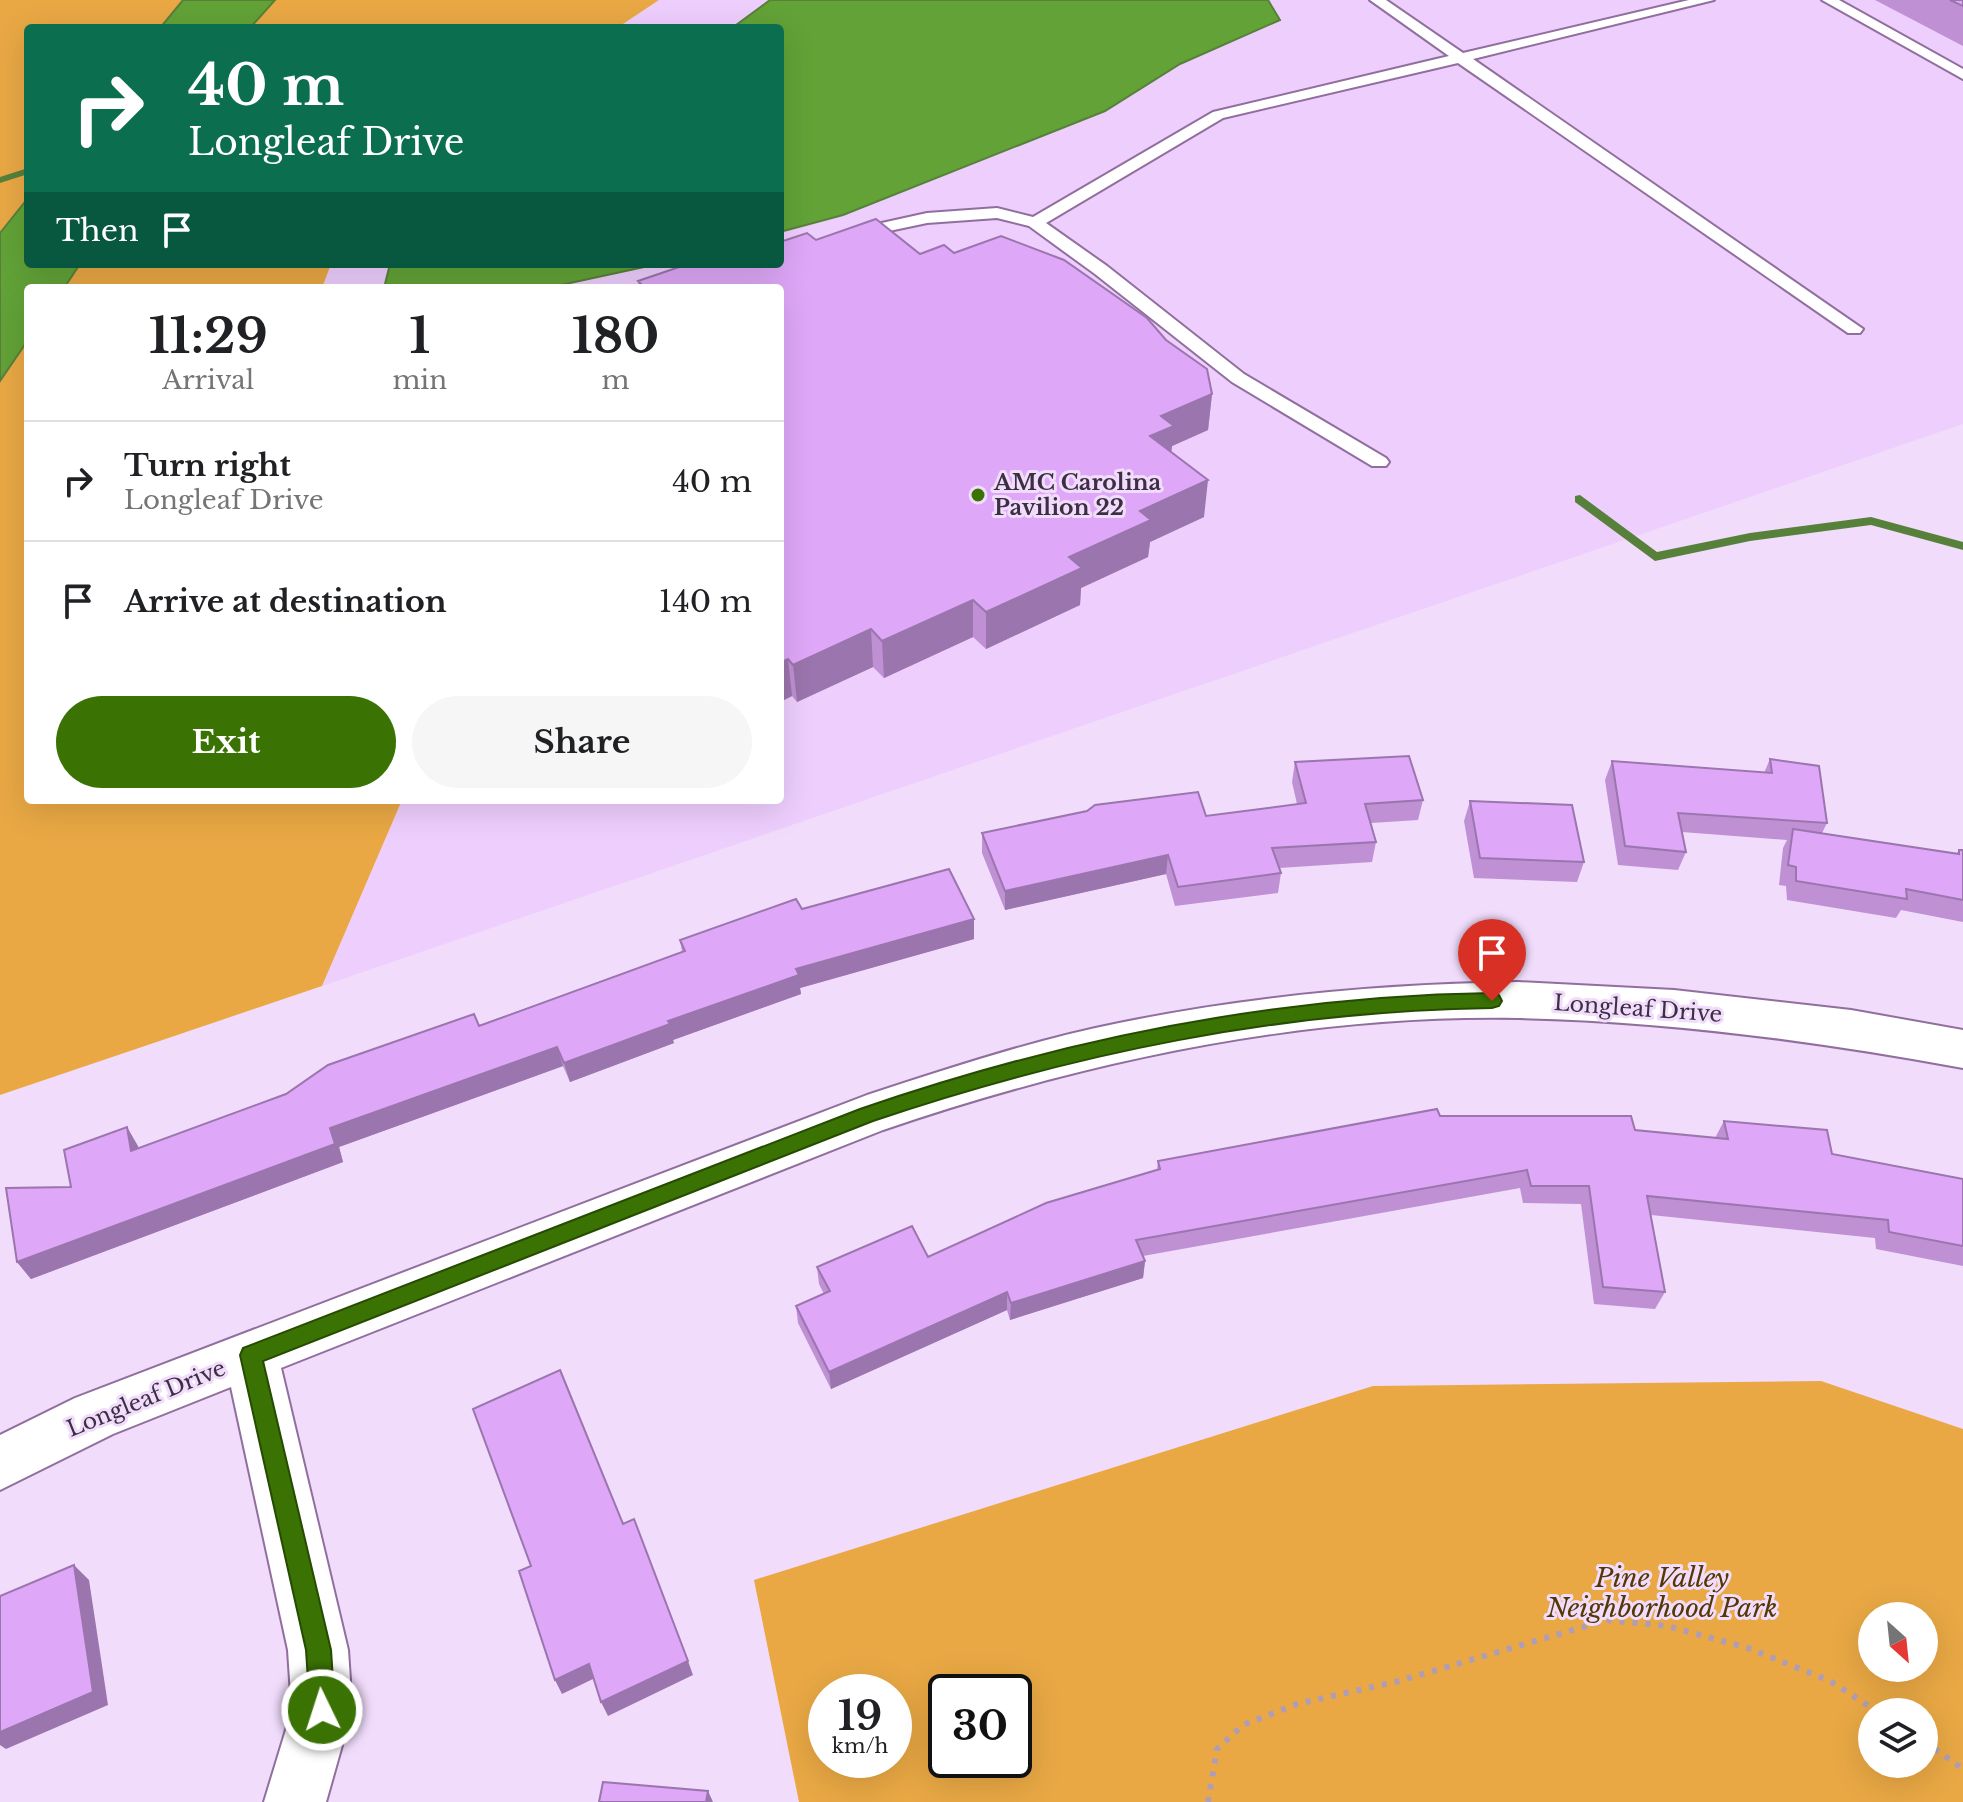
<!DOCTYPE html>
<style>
:root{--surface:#fff;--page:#f6f6f6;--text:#202124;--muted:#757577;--line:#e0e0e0;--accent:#3a7303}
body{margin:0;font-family:"Libre Baskerville",serif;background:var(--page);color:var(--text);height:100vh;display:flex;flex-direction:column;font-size:30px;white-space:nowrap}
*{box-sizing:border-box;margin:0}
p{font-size:26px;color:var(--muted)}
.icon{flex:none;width:44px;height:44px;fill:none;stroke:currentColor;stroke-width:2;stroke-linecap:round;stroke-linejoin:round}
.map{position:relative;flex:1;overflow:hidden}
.panel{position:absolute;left:24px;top:284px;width:760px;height:520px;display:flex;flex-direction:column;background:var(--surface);border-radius:8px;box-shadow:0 8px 32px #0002}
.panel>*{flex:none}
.hud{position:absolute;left:24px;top:24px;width:760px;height:244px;border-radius:8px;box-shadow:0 8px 32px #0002;background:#0b6e4f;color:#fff;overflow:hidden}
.needle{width:52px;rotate:153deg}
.tools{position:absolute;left:1858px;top:1602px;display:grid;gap:16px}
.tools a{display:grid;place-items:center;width:80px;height:80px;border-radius:50%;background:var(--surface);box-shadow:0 8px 32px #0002;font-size:40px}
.speed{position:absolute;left:808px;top:1674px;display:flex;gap:16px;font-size:40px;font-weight:700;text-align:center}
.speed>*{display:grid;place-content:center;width:104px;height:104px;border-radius:50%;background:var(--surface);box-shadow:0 8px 32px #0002;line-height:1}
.speed small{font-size:20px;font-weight:400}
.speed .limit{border:4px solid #111;border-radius:12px;background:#fff;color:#111}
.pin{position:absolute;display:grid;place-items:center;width:68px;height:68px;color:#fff;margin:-82px -34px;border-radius:50% 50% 50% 0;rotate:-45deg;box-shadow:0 0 8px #0007}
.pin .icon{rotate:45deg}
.me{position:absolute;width:88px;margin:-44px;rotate:356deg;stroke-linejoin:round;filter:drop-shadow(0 0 6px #0008)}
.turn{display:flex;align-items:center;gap:28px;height:168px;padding:0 32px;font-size:36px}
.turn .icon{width:104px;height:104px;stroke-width:2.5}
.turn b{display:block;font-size:56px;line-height:68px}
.then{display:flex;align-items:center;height:76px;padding:0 32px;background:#0003;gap:16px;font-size:30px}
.eta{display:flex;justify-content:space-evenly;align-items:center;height:136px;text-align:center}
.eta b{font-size:48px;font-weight:800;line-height:56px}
.cta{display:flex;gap:16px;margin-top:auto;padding:16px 32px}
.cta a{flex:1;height:92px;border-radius:48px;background:var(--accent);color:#fff;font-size:32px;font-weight:800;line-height:92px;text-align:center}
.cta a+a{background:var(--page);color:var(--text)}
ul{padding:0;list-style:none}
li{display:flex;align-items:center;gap:24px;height:120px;padding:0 32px;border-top:2px solid var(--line)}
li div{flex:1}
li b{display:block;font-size:30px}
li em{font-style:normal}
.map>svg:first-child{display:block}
</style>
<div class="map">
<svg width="1963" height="1802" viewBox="0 0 1963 1802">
<rect width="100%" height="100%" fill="#f1dcfc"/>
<!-- built -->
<path fill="#eecefd" d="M659,0H1963V424L322,986L402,800H780V288H322L331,264H780V28H617Z"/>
<!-- green -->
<path fill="#e9a844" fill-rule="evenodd" d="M0,0H659L617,28H28V264H331L322,288H28V800H402L322,986L0,1095Z
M1821,1381L1963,1429V1802H799L754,1580L1373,1386ZM1872,1616H1924V1668H1872ZM826,1692H894V1760H826ZM946,1692H1014V1760H946ZM1872,1712H1924V1764H1872Z"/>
<!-- water -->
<path fill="#62a237" stroke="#57803b" stroke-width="2" d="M183,0H275L250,28H160Z
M770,0H1268L1280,20L1180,64L1105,111L843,215L780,232V28H732Z
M28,198V264H80L64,288H28V340L0,381V233Z
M390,264H658L547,288H384Z"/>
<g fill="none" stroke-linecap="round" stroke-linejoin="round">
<!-- stream -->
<path fill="#57803b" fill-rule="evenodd" d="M28,168V174L0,183V177Z
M1580,495L1657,552L1750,533L1871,517L1963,542V550L1871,525L1750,541L1655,561L1575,502V496Z"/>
<defs>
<path id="lane" d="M1370,0H1386L1463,53L1689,0H1714L1473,59L1863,329L1860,333H1848L1458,63L1223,118L1046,223L1107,266L1244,374L1386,458L1389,462L1386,466H1372L1232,382L1095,274L1029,226L997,218L927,223L856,238L848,233L850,230L927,213L997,208L1033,217L1213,112L1449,56Z
M1822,0H1839L1963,69V79Z"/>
<path id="street" d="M1518,982L1674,990L1851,1010L1963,1030V1068C1816,1041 1668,1021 1518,1018C1304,1014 1085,1061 883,1130L281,1368L348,1650L352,1710L326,1802H264L292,1710L288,1650L231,1387L113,1434L0,1490V1435L75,1398L867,1095C949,1068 1034,1040 1119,1023C1250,996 1385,984 1518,982Z"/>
</defs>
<!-- lane casing -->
<use href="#lane" stroke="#906f9e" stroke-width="4"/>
<!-- street casing -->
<use href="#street" stroke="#906f9e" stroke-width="4"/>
<!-- path -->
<path stroke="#af9db8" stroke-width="6" stroke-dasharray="5 8" stroke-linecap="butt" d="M1924,1741L1963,1769
M1208,1802L1217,1749L1243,1725L1297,1704L1399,1681L1607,1620L1667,1626L1748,1648L1830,1681L1878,1712"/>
<!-- lane -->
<use href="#lane" fill="#fff" fill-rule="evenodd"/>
<!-- street -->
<use href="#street" fill="#fff" fill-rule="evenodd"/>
</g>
<!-- wall -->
<path fill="#bf90d4" d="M1875,0H1963V46Z
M816,240L920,254L954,253L1212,394L1208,430L1172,446L1171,452L1204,517L1150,542L1148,557L1081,588L1080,605L986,649L973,637L884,678L873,667L797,702L792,696L780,702V288H639L638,281L780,264Z
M1770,759L1827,823L1822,833L1956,854L1959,850H1963V922L1901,910L1896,918L1787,900L1786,886L1779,885L1783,848L1787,840L1682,832L1686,852L1678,870L1618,865L1605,780L1612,761L1764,773Z
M1295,762L1423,800L1418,820L1371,823L1376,842L1372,862L1279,868L1281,873L1278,893L1175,906L1166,874L1005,910L982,853V833L1206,816L1297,804L1292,782Z
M1470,801L1584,862L1577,882L1474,878L1464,821Z
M802,909L974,939L800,988L801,994L673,1040L674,1043L570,1082L563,1066L339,1147L343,1162L31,1279L17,1262L71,1187L127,1127L138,1148L682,952L680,940Z
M1440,1116L1635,1130L1715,1138L1724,1121L1832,1154L1963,1179V1266L1876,1249L1875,1238L1651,1215L1665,1292L1655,1309L1594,1304L1581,1204L1523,1203L1520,1188L1143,1256L1145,1261L1143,1278L1010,1320L1007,1310L831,1389L798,1323L796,1306L824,1294L819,1284L817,1267L928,1257L1157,1170L1158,1161Z"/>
<!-- shaded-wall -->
<path fill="#9b75ad" d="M1212,394L1208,430L1172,446L1170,463L1150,436L1161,416Z
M1208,480L1204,517L1150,542L1148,557L1081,588L1080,605L986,649V612L1140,511Z
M973,600V637L884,678L882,641Z
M871,629L873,667L797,702L793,665Z
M788,659L792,696L780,702V663Z
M1168,855L1166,874L1005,910V891Z
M974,919V939L800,988L801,994L673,1040L674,1043L570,1082L564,1063L796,969Z
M557,1047L563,1066L339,1147L343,1162L31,1279L17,1262L330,1128Z
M127,1127L138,1146L143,1169L131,1151Z
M1145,1261L1143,1278L1010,1320L1011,1303Z
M1007,1292V1310L831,1389L829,1372Z
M74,1565L89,1580L108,1705L6,1749L0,1745V1732Z
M688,1661L693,1675L608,1716L601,1702Z
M589,1664L595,1678L562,1694L555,1680Z
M708,1791L713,1802H706Z"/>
<!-- building -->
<path fill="#dea7f7" stroke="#9b75ad" stroke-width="2" d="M1950,0H1963V6Z
M876,219L920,254L944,245L954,253L1001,236L1064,260L1147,318L1166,340L1207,369L1212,394L1161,416L1174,426L1150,436L1208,480L1140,511L1151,520L1069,557L1082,568L986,612L973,600L882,641L871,629L793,665L788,659L780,663V288H645L638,281L688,264H780V242L807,233L816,240Z
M1409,756L1423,800L1365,804L1376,842L1272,848L1281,873L1178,887L1168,855L1005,891L982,833L1087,811L1095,805L1198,792L1206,816L1306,803L1295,762Z
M1770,759L1819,766L1827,823L1678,813L1686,852L1625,846L1612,761L1772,773Z
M1470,801L1572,805L1584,862L1480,858Z
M1793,829L1959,854V850H1963V900L1906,889L1907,899L1796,881V867L1788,865Z
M949,869L974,919L796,969L799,975L668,1021L670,1024L564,1063L557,1047L330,1128L335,1144L17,1262L6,1188L71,1187L64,1150L127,1127L131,1151L286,1094L328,1065L474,1014L479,1026L685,951L680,940L796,899L802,909Z
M1437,1109L1440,1116H1631L1635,1130L1728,1139L1724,1121L1827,1130L1832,1154L1963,1179V1246L1889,1232L1888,1220L1647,1196L1665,1292L1603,1287L1589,1186H1531L1527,1170L1136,1240L1145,1261L1011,1303L1007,1292L829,1372L796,1306L830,1291L817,1267L912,1226L928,1257L1046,1203L1160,1169L1158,1161Z
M560,1370L623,1524L634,1519L688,1661L601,1702L589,1664L555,1680L519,1571L531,1566L473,1409Z
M74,1565L93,1692L0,1732V1596Z
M603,1782L708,1791L706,1802H599Z"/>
<!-- route -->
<path fill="#3a7303" stroke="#264b02" stroke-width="2" d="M1492,993L1499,995L1502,1001L1499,1006L1492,1008C1279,1011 1075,1053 873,1121L263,1361L331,1650L335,1710L331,1718L322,1722L314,1718L310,1710L306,1650L240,1355L243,1348L860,1109C1063,1039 1276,996 1492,993Z"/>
<!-- markers -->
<circle fill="#3a7303" stroke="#f1dcfc" stroke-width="3" cx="978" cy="495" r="8"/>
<g text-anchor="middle" stroke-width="6" stroke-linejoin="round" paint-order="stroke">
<!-- poi labels -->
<g font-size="22" font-weight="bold" fill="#3d2f43" stroke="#f1dcfc" text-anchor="start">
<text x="994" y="490">AMC Carolina<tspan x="994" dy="25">Pavilion 22</tspan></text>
</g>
<!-- street labels -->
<g font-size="22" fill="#3d2f43" stroke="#f1dcfc">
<text transform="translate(1638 1008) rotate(4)" y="8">Longleaf Drive</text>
<text transform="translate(146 1398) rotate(-22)" y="8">Longleaf Drive</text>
</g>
<!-- near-park labels -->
<g font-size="26" font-style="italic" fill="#543703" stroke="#f1dcfc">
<text x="1662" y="1587">Pine Valley<tspan x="1662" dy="30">Neighborhood Park</tspan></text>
</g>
</g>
</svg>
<div class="tools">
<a><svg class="needle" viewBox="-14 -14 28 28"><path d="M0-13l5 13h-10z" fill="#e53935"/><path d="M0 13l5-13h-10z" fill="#757577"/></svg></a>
<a><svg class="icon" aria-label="layers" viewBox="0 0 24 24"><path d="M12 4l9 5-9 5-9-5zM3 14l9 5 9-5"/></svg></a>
</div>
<div class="speed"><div>19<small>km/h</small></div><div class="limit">30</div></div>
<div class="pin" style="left:1492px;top:1001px;background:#d93025"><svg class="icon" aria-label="arrive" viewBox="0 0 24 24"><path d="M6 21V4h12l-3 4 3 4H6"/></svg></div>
<svg class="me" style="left:322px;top:1710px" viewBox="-20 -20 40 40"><circle r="17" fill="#3a7303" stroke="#fff" stroke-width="3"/><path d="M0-11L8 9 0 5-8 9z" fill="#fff"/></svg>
<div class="hud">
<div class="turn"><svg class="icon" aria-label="right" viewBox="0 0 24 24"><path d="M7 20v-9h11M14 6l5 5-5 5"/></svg><div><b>40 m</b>Longleaf Drive</div></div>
<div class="then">Then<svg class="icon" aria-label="arrive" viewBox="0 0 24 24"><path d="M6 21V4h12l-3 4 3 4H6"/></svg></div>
</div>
<section class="panel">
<div class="eta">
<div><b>11:29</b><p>Arrival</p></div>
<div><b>1</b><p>min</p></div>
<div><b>180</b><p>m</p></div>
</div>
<ul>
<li><svg class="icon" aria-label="right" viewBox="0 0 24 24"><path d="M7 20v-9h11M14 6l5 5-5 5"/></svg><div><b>Turn right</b><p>Longleaf Drive</p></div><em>40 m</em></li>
<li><svg class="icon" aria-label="arrive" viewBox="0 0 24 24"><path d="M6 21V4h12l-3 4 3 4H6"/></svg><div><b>Arrive at destination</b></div><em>140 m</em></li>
</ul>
<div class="cta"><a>Exit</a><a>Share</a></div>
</section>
</div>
